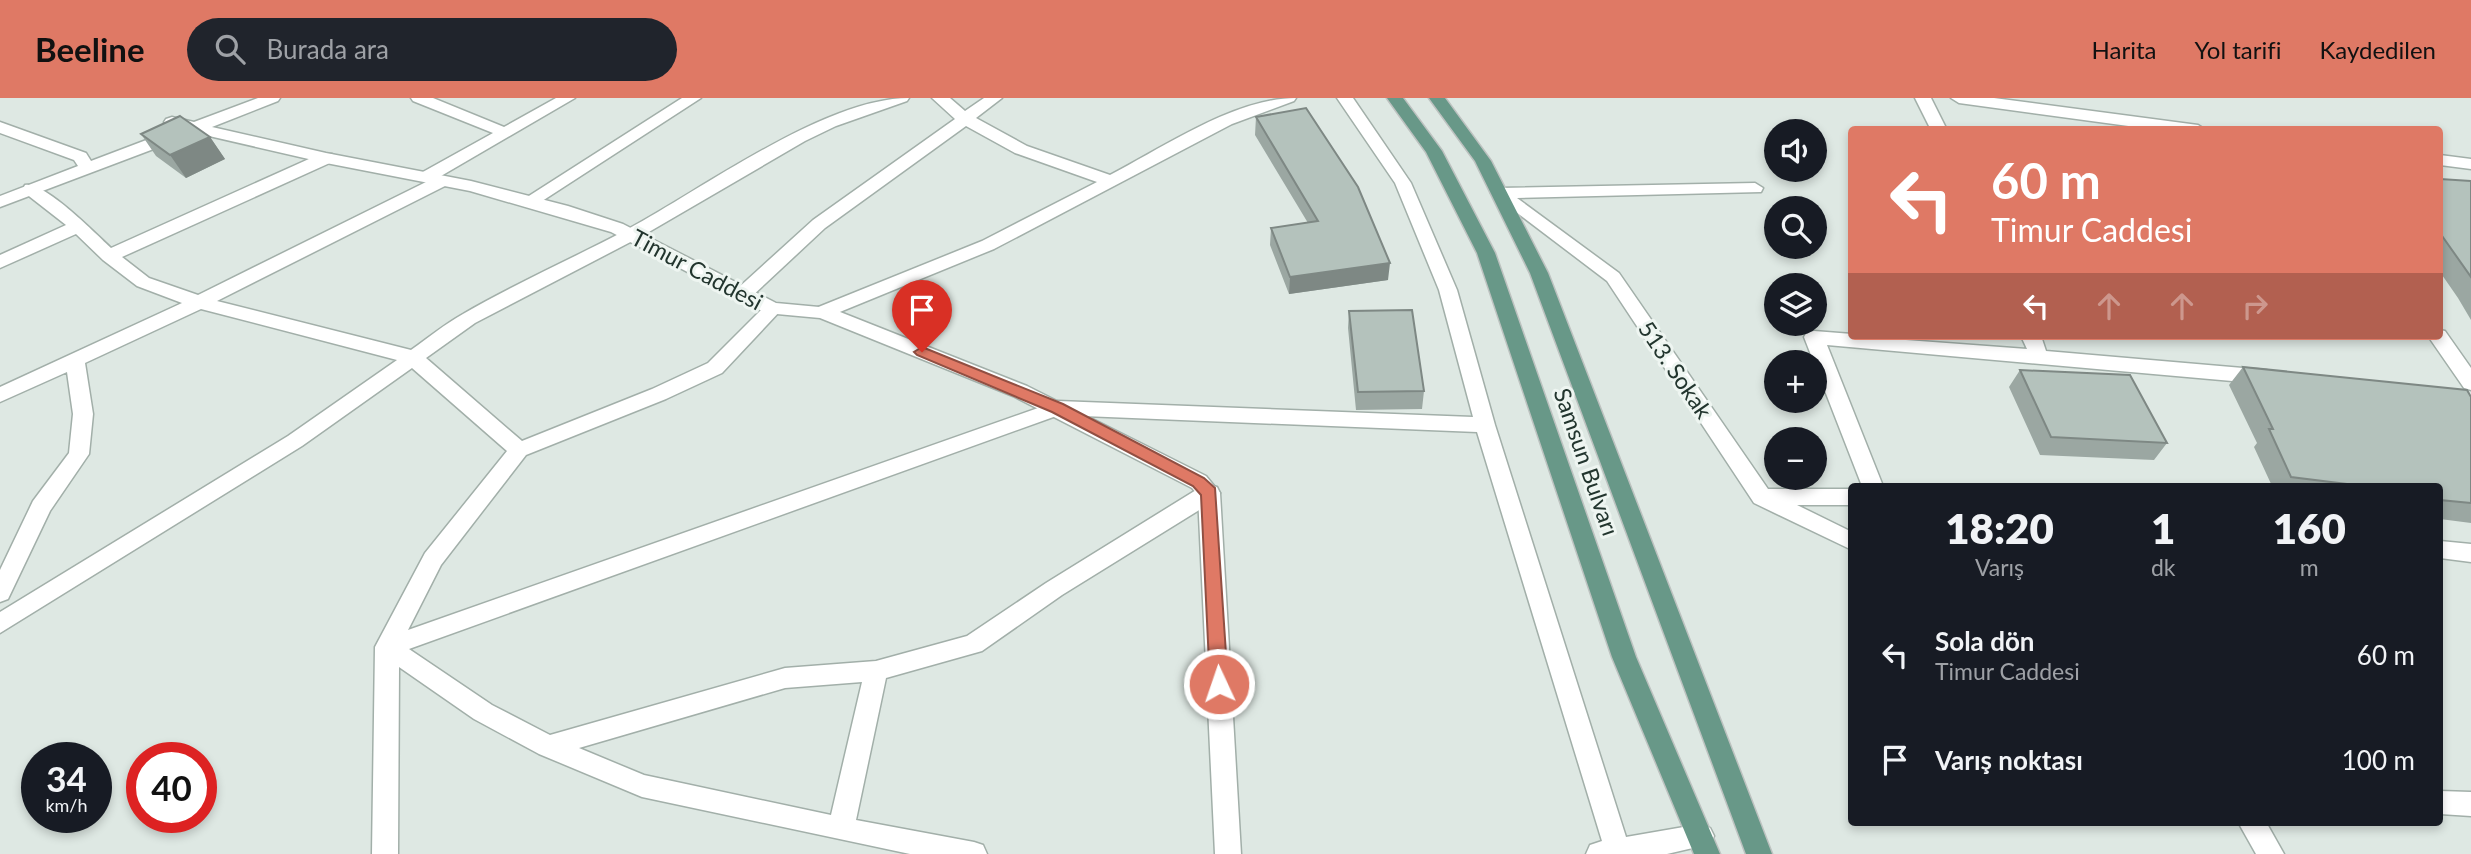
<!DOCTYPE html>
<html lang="tr">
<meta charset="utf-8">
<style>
:root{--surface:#171b24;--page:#20242c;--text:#f1f3f6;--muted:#9ea1a6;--accent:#df7965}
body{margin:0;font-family:Lato,sans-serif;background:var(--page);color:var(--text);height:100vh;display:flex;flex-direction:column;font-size:26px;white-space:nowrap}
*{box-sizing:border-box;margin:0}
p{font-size:23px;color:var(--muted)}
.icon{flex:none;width:38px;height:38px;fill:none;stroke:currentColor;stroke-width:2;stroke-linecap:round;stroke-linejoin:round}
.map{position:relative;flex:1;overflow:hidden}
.drawer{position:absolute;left:1848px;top:385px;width:595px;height:343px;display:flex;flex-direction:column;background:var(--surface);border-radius:7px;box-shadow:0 4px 10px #0003}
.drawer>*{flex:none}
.hud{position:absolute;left:1848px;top:28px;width:595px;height:214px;border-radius:7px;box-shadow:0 4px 10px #0003;background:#df7965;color:#fff;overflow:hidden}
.buttons{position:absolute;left:1764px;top:21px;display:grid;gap:14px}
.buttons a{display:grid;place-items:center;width:63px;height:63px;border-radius:50%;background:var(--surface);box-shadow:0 4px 10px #0003;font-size:35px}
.speed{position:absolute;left:21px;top:644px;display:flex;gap:14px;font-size:35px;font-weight:700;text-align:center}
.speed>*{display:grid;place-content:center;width:91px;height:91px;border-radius:50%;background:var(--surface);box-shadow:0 4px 10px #0003;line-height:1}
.speed small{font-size:18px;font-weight:400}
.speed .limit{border:10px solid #d22;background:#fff;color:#111}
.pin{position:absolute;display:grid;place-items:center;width:60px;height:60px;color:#fff;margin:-72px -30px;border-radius:50% 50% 50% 0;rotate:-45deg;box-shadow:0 0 7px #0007}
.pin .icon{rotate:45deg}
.me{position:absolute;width:77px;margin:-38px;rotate:357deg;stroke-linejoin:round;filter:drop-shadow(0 0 5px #0008)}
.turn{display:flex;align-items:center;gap:24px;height:147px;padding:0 28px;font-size:32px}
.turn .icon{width:91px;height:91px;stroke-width:2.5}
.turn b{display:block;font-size:49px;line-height:60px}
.lanes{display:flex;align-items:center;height:66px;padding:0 28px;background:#0003;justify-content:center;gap:35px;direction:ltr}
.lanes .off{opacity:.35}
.eta{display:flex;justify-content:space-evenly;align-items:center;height:119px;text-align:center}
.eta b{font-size:42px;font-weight:800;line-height:49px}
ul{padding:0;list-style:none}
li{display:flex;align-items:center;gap:21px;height:105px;padding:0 28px}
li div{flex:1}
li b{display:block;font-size:26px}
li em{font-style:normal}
header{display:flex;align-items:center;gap:42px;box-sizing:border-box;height:98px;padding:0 35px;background:var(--accent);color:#111}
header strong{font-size:33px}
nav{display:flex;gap:38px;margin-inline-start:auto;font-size:24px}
.search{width:490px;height:63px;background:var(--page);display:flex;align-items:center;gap:18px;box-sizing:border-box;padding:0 24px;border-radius:38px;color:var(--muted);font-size:26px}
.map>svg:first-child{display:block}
</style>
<header>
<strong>Beeline</strong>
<div class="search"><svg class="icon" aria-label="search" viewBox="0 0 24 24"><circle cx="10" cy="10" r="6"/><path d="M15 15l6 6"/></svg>Burada ara</div>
<nav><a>Harita</a><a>Yol tarifi</a><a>Kaydedilen</a></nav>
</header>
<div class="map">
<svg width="2471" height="756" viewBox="0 0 2471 756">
<rect width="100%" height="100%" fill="#dee8e3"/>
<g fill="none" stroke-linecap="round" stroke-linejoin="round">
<defs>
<path id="minor" d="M411,0H433L504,29L556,0H575L441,78L449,83L447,87L217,203L411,252C428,240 445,226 463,216C516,185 574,160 628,131C703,91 825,0 909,0L907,3L836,28L805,43L642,138L475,225L426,260L522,343L652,291L708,265L766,207H780L782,211L722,275L666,301L526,357L441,467L408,532L1058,303L1473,319L1439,192L1395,85L1337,0H1353L1411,85L1457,192L1495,327L1626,739L1701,726L1710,730L1714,738L1710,746L1667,756H1586L1590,747L1602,743L1477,334L1059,317L409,551L492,607L550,637L785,570L876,563L967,538L1046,485L1201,389L1209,387L1217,389L1220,395L1217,401L1062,497L982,553L886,580L856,722L974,744L983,747L987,756H910L642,699L539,656L474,621L399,569L398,756H372L375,549L425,455L507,353L412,270L302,348L0,535V514L288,338L397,262L201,211L85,265L93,316L89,356L50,413L8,501L0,504V472L33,403L69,355L73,316L67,274L0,304V289L182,205L137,188L103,162L76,136L0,170V157L66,127L25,95L23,91L25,87C44,83 96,136 111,150L320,56H332L334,60L332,64L122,159L149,180L198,197L426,84L419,79L421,75L493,35L413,3ZM862,584L831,717L644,677L579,650L785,590Z
M682,0H701L536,107L530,108L521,103Z
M932,0H950L965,13L984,0H1002L976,20L1027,48L1110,77C1164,49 1235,0 1296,0L1294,3L1232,26L994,151L830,218H816L814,214L816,210L982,143L1097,84L1015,55L966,28L825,130L751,199H737L735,195L737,191L813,122L955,21Z
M1915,0H1931L1947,32H1931Z
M1951,0H1994L2198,27L2206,32H2158L1959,5Z
M2440,57L2471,61V71L2440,67Z
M1755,85L1763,90L1761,94L1517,100L1619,175L1768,391H1852V407H1797L1852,434V452L1754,405L1607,183L1491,95L1500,90Z
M2440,232L2445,233L2471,270V292L2464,290L2428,238H2440Z
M1814,233L1852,236V238L2027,251L2021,238H2041L2046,253L2266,272L2273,274L2276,279L2273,284L2266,286L1827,247L1883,388H1862L1804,239L1807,234Z
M2440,443L2471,446V464L2440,460Z
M2440,693L2471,694V718L2440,716Z
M2238,724H2266L2284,756H2256Z"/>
<path id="tertiary" d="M258,0H280L278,3L212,29L326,55L471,83L568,108L623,126L776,205L830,210L1027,288L1206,378L1220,395L1241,756H1215L1198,397L1192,390L1013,298L820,220L766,215L611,134L470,93L326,65L196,35L0,109V98L78,68L74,62L0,35V24L86,55L91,63L178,30L166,27L164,24L166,21L172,19L194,24Z"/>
<path id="primary" d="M1387,0H1403L1442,53L1495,155L1636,559L1720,756H1694L1612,559L1477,155L1426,54Z
M1429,0H1445L1491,63L1548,175L1772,756H1746L1530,175L1475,63Z"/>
</defs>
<!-- minor casing -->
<use href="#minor" stroke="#a2afa9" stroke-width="3"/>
<!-- tertiary casing -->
<use href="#tertiary" stroke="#a2afa9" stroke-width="3"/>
<!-- primary casing -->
<use href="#primary" stroke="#bdc2c0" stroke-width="3"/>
<!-- minor -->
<use href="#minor" fill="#fff" fill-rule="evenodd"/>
<!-- tertiary -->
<use href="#tertiary" fill="#fff" fill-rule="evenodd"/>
<!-- primary -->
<use href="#primary" fill="#689888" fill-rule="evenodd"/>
</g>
<!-- wall -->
<path fill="#9ba7a2" d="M1256,19L1388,182L1289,196L1270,147L1271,130L1308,125L1255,37Z
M141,36L210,39L225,61L186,80L156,58Z
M2440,81L2471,83V222L2458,200L2440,174Z
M1349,213L1424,293L1422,311L1356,312L1348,230Z
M2243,269L2471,299V425L2440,421V388H2272L2254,349L2257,345L2229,287Z
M2020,272L2167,345L2154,362L2040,357L2009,289Z"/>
<!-- shaded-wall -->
<path fill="#7e8884" d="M210,39L225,61L186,80L170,57Z
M1390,165L1388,182L1289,196L1290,179Z"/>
<!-- building -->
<path fill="#b4c2bc" stroke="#7e8884" stroke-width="2" d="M1306,10L1358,89L1390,165L1290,179L1271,130L1318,123L1256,19Z
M180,18L210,39L170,57L141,36Z
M2440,81L2471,83V179L2440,135Z
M1412,212L1424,293L1358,294L1349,213Z
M2243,269L2467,292L2471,299V405L2440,402V388H2363L2291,379L2269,331H2273Z
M2020,272L2130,277L2167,345L2051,339Z"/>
<!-- route -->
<path fill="#df7965" stroke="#914f42" stroke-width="2" d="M922,249L1063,306L1204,380L1215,390L1228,586L1226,592L1219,594L1213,592L1210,586L1201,397L1193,388L1052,314L917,257L914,254Z"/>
<g text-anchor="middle" stroke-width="6" stroke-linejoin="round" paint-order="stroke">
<!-- street labels -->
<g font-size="23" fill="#22352e" stroke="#eef5f1">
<text transform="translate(697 172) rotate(28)" y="8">Timur Caddesi</text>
<text transform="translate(1675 272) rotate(56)" y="8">513. Sokak</text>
<text transform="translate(1586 364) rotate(71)" y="8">Samsun Bulvarı</text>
</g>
</g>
</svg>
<div class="buttons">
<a><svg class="icon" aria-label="sound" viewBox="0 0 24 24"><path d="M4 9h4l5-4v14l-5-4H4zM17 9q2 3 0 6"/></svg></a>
<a><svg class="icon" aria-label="search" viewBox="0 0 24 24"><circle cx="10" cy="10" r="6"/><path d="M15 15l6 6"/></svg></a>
<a><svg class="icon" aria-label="layers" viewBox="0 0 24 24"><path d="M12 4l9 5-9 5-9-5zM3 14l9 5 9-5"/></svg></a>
<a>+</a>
<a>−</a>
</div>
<div class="speed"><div>34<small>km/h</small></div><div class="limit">40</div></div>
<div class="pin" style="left:922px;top:254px;background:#d93025"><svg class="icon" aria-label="arrive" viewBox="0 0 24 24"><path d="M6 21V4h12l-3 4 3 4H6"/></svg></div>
<svg class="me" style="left:1219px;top:586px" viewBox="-20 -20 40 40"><circle r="17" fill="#df7965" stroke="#fff" stroke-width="3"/><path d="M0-11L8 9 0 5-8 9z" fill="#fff"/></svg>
<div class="hud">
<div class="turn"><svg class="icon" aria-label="left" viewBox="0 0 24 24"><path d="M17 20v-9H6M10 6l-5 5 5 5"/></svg><div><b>60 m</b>Timur Caddesi</div></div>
<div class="lanes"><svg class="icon" aria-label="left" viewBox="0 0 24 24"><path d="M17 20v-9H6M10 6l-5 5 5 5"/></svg><svg class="icon off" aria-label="ahead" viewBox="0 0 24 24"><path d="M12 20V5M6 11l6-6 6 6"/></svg><svg class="icon off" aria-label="ahead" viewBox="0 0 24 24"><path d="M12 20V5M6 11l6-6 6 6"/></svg><svg class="icon off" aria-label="right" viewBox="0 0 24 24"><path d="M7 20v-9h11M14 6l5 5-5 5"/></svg></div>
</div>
<section class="drawer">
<div class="eta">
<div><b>18:20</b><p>Varış</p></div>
<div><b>1</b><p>dk</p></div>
<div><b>160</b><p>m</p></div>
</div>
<ul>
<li><svg class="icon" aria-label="left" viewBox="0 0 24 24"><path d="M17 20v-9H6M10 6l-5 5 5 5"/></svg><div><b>Sola dön</b><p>Timur Caddesi</p></div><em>60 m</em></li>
<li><svg class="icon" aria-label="arrive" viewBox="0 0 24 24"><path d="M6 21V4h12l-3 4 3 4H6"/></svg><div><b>Varış noktası</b></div><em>100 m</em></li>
</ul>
</section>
</div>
